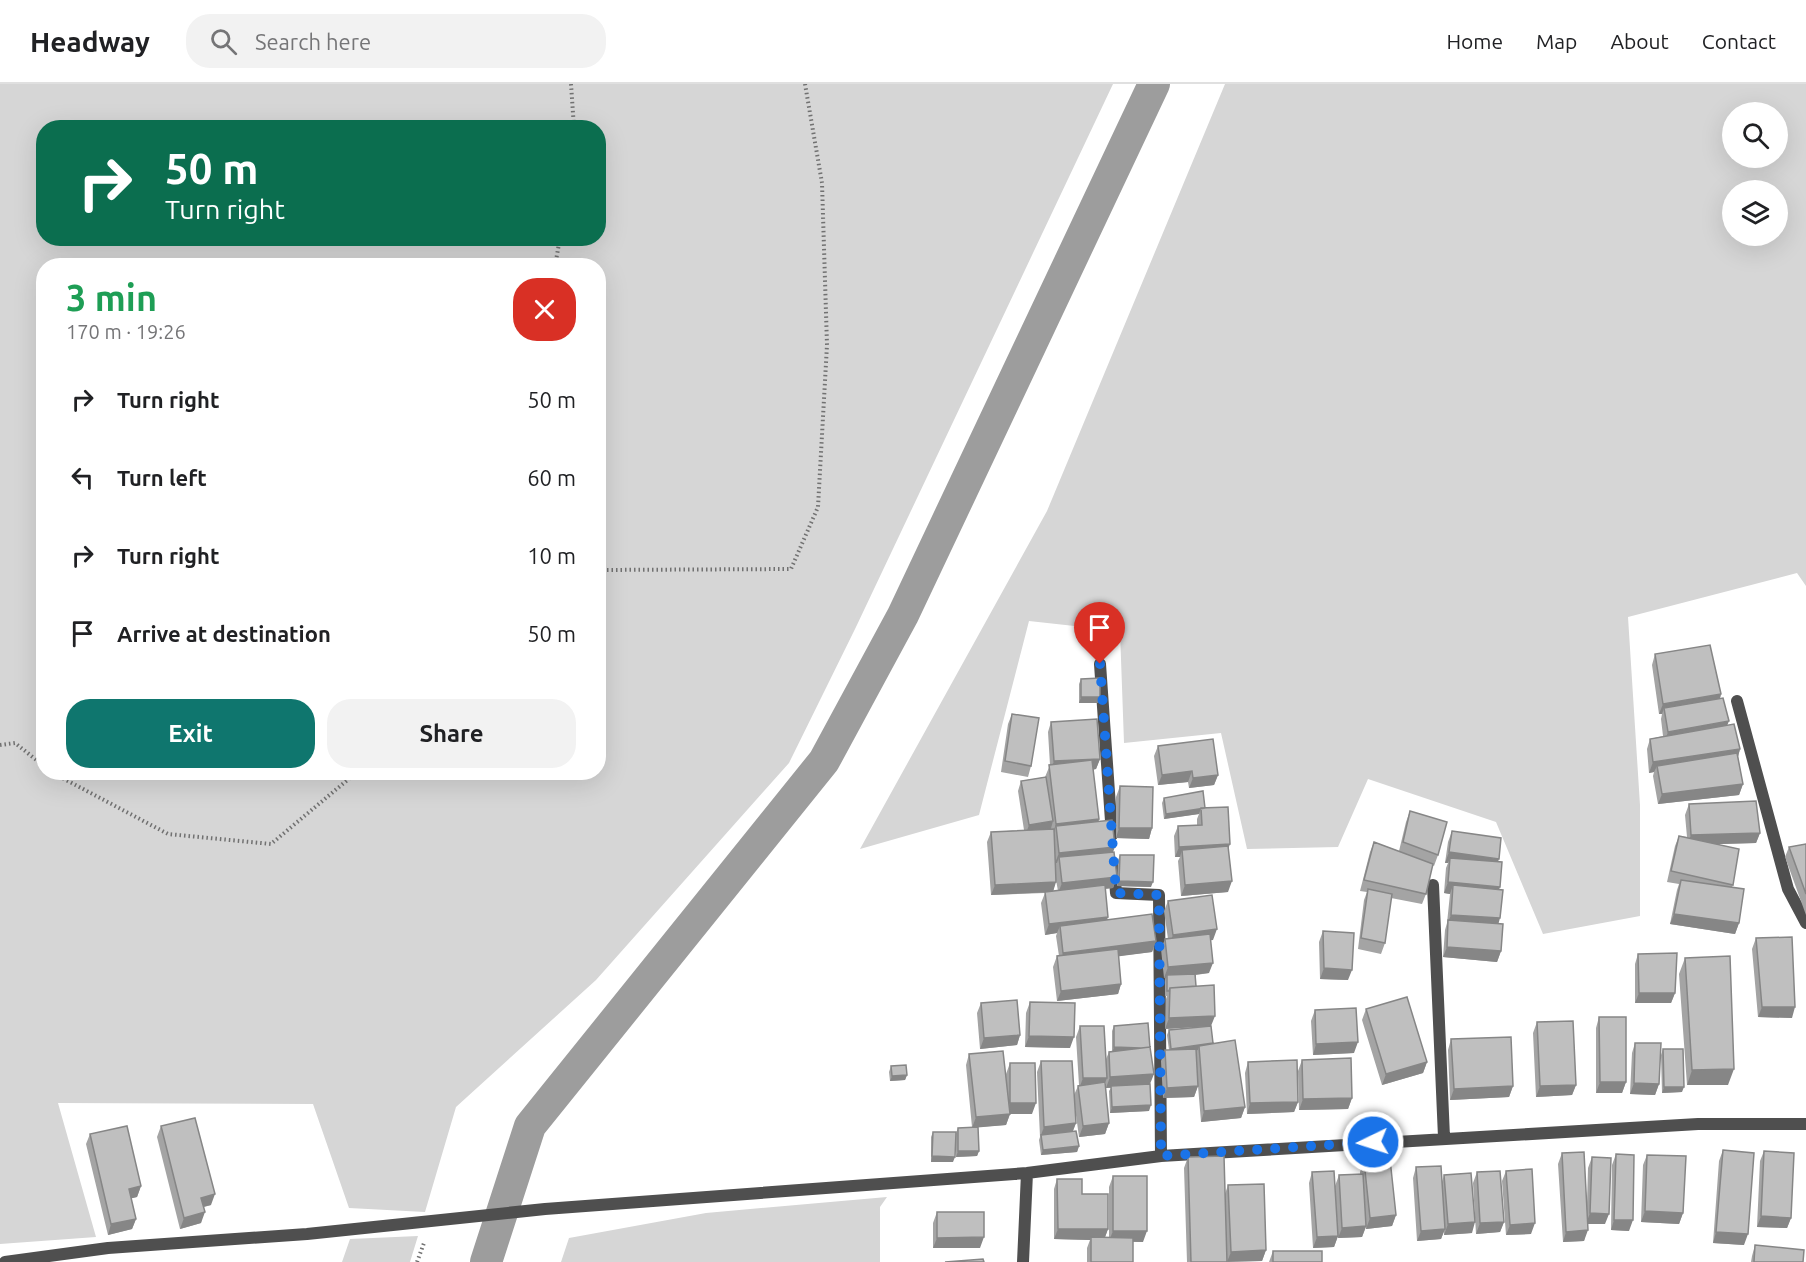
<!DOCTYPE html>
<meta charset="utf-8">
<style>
:root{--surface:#fff;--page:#f2f2f2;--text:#202124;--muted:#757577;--line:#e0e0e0;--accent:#0f766e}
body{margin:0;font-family:Ubuntu,sans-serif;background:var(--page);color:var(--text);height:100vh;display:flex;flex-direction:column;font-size:22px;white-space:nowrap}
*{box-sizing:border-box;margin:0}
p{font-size:20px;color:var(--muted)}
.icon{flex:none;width:33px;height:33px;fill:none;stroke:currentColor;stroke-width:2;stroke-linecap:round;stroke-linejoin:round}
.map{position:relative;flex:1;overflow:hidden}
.sheet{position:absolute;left:36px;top:174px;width:570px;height:522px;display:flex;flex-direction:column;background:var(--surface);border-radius:24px;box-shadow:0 6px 24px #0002}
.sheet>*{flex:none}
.guide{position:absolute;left:36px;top:36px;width:570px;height:126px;border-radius:24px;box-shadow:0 6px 24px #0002;background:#0b6e4f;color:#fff;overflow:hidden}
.tools{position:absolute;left:1722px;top:18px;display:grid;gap:12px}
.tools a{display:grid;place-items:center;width:66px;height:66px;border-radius:50%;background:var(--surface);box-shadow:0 6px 24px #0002;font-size:30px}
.pin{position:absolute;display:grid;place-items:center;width:51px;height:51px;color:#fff;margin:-62px -26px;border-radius:50% 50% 50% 0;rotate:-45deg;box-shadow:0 0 6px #0007}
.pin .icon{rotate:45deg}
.me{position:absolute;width:66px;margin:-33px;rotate:266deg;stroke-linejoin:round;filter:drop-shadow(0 0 4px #0008)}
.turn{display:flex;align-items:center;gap:21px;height:126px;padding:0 30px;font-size:27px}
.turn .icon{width:78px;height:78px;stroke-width:2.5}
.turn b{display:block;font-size:42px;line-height:51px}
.round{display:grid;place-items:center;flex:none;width:63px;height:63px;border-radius:24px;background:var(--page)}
.headline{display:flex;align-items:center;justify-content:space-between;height:102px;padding:0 30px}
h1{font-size:36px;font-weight:700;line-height:45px;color:#1e9e55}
.primary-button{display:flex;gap:12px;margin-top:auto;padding:12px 30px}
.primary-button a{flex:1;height:69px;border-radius:24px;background:var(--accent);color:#fff;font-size:24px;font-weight:700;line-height:69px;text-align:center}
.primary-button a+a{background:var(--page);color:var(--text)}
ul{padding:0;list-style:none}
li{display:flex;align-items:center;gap:18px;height:78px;padding:0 30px}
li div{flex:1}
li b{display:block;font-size:22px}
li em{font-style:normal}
header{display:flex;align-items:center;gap:36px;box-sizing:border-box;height:84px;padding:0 30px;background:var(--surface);border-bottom:2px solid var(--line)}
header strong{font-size:28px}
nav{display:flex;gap:33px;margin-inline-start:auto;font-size:21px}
.search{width:420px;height:54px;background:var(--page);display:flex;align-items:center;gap:15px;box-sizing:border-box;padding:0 21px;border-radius:24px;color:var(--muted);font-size:22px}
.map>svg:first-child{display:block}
</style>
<header>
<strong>Headway</strong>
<div class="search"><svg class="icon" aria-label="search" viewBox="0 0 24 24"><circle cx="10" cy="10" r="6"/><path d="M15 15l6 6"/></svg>Search here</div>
<nav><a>Home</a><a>Map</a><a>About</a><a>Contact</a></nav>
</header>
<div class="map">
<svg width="1806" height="1178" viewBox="0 0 1806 1178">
<rect width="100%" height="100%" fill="#fff"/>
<!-- green -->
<path fill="#d6d6d6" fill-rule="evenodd" d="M0,0H1113L856,543L789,679L596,896L456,1023L425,1128L349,1124L313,1020L58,1019L96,1153L0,1160ZM44,44H598V154H44ZM44,182H598V688H44Z
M1225,0H1806V502L1797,489L1628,533L1640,721V832L1543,850L1496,738L1368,695L1338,763L1247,765L1221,649L1124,659L1120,547L1029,537L979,731L860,765L1047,427ZM1778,28V74H1732V28ZM1732,106H1778V152H1732Z
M887,1113L880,1123V1178H561L569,1154L706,1129Z
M418,1152L410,1178H342L350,1155Z"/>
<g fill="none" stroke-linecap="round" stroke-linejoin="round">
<!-- canal -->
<path stroke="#9d9d9d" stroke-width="32" d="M486,1178L530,1042L824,677L903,531L1154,0"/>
<!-- path -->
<path stroke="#717171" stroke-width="4" stroke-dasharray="1.5 3" stroke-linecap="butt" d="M571,0L574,44
M555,182L560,154
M598,486L791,485L818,423L827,261L822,99L805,0
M0,661L15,659L44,682
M51,688L168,750L271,760L357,688
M417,1178L424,1159"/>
<!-- street -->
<path stroke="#4f4f4f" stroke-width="12" d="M1100,580L1112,751
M1737,617L1788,805L1806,839
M1114,783L1116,809L1159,811L1161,1072
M1433,801L1444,1053
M5,1178L108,1164L307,1150L545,1125L1027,1089L1161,1072L1698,1040H1806
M1023,1178L1027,1089"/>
</g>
<!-- wall -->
<path fill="#a4a4a4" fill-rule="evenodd" d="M1655,570L1721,610L1720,615L1727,641L1740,665L1738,673L1743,700L1739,711L1658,720L1653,692L1654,688L1649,689L1647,665L1650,655L1663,652L1661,635L1662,630H1659L1652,581Z
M1081,595L1100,613L1098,619H1079V600Z
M1012,630L1031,682L1028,693L1001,688L1008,640Z
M1051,638L1100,675L1096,685L1093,686L1099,737L1113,768L1117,793L1113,804L1105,805L1108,833L1107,835L1156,857L1152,868L1118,872L1121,900L1118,910L1057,917L1053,883L1057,872H1059L1056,852L1057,849L1045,851L1041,819L1045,809L991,811L987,758L991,748L1024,746L1018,707L1021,697L1045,693L1050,681L1048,648ZM1056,796L1058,807H1053Z
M1158,662L1218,691L1214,701L1189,704L1188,698L1158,701L1154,672Z
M1120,702L1152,744L1149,755L1116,754V713Z
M1164,714L1205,724L1229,764L1228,808L1181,812L1178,777L1180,773H1175L1174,752L1178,742L1197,741V735L1199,730L1164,735L1162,719Z
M1689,720L1760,749L1756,759L1719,760L1733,801L1732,803L1739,839L1735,850L1670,840L1677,806L1679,800L1667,798L1675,762L1679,752L1687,753L1685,731Z
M1410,727L1438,771L1434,782L1432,781L1426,810L1422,820L1391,814L1385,859L1381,870L1358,865L1364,816L1367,808L1360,807L1370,768L1374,758L1399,767L1406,738Z
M1452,747L1498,778L1499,805L1498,839L1501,867L1497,878L1443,873L1445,846L1447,839L1450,810L1444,809L1446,784L1448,779H1445L1448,758Z
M1806,760V831L1785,773L1789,763Z
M1120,771L1151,803L1117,802L1118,776Z
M1168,817L1213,856H1211L1209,889L1196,891V902L1211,942L1213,959L1245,1023L1241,1034L1201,1038L1198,1002L1194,1013L1163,1014L1161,977L1165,966H1169L1167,951L1169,946L1198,943L1165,945L1166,915L1167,912H1165V897L1166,894H1164L1161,865L1165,855H1168L1164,827Z
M1323,847L1348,896L1320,895L1319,858Z
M1756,854L1792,934L1758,933L1752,865Z
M1638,870L1675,909L1671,919H1635V880Z
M1685,874L1728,1001H1687L1679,890Z
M1030,918L1070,964L1025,963L1026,929Z
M981,919L1020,951L1017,961L980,965L977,929Z
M1366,925L1427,978L1423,989L1382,1001L1362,936Z
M1315,926L1354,969L1313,971L1311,937Z
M1599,933L1626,998L1622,1009H1596V944Z
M1537,938L1576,1001L1572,1011L1536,1013L1533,949Z
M1080,942L1106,975L1109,968L1112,967V947L1114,942L1150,1000L1149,1027L1110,1029L1109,1007L1111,1004H1106V997L1105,999L1109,1039L1105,1050L1079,1053L1075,1024L1076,1039L1073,1047L1079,1062L1077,1068L1041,1071L1039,1056L1040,1053L1037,988L1041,977L1074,1011L1078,1002L1079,1001L1076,953Z
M1451,955L1513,1002L1509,1013L1450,1016L1448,966Z
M1635,959L1659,1000L1655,1011L1630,1010L1632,969Z
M1663,965L1682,1008L1662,1009L1661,971Z
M969,970L1006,990L1010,979L1032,1030H1010L1006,1041L978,1043L979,1067L977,1072L956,1073V1049L958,1044L972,1043L966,981Z
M1302,976L1352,1014L1348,1025L1299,1026L1298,987Z
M1248,978L1298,1018L1294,1028L1247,1030L1245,989Z
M891,982L907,991L905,996L890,997L889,988Z
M161,1042L211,1121L204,1123L201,1139L180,1145L157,1053Z
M933,1048L953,1078H931V1053Z
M90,1050L141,1102L137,1113L131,1114L136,1135L132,1145L108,1151L86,1060Z
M1723,1066L1744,1161L1713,1159L1719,1077Z
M1764,1067L1791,1134L1787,1144L1757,1143L1760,1077Z
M1562,1069L1587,1119L1588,1084L1592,1073L1605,1140H1588L1584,1157L1563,1158L1558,1080Z
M1616,1070L1629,1147L1611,1146L1612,1081Z
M1647,1071L1683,1129L1679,1140L1641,1138L1643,1081Z
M1188,1073L1225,1110L1228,1101L1266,1166L1262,1177L1187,1178L1184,1084Z
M1364,1077L1396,1131L1392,1142L1366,1145V1143L1362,1153L1338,1154L1335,1102L1339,1091L1360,1090V1088Z
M1416,1083L1442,1098L1444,1091L1472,1149L1444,1151V1147L1441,1155L1417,1157L1413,1094Z
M1506,1087L1531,1150L1506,1151L1502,1097Z
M1312,1088L1338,1152L1334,1163L1313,1164L1309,1099Z
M1477,1088L1504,1138L1500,1148L1476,1150L1473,1099Z
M1113,1092L1143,1158H1133V1178H1087V1164L1090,1156L1054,1155V1105L1057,1095L1082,1110L1108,1145L1105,1153H1109V1103Z
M937,1128L980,1164H933V1139Z
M1755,1161L1803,1178H1751L1752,1172Z
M1273,1167L1322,1178H1269Z"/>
<!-- shaded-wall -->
<path fill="#868686" d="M1721,610L1718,621L1664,624L1662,630H1659L1663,620Z
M1081,613H1100L1098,619H1079Z
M1729,637L1725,647L1664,659L1668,648Z
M1740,665L1737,676L1657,682L1654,688L1649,689L1653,678Z
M1100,675L1096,685L1050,688L1054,677Z
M1192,687L1188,698L1158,701L1162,691Z
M1218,691L1214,701L1189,704L1193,694Z
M1743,700L1739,711L1658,720L1662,710Z
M1201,724L1199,730L1164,735L1166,730L1205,724Z
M1099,735L1095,746L1056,742L1053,751H1052L1056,740Z
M1053,737L1050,748L1025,752L1029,741Z
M1119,744H1152L1149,755L1116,754Z
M1760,749L1756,759L1687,761L1691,751Z
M1230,760L1226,771L1182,766L1180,773H1175L1179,763Z
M1115,763L1111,773H1059L1057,779H1055L1059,769Z
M1449,768L1499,775L1495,786L1450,774L1448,779H1445Z
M1117,793L1113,804L1058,809L1062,799Z
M1119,797L1153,798L1151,803L1117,802Z
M1232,797L1228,808L1181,812L1185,801Z
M1056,798L1053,808L991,811L995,801Z
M1448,798L1500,803L1496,814L1453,801L1450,810L1444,809Z
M1674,830L1739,839L1735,850L1670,840Z
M1451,831L1500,834L1497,845L1448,838Z
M1108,833L1104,843L1060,842L1057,849L1045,851L1049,840Z
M1217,845L1213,856L1169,861L1173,851Z
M1156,857L1152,868L1060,880L1063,869Z
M1447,863L1501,867L1497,878L1443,873Z
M1213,879L1209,889L1167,894V891L1166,894H1164L1168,883Z
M1324,884L1352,886L1348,896L1320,895Z
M1121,900L1118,910L1057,917L1061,907Z
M1639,909H1675L1671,919H1635Z
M1762,923H1795L1792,934L1758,933Z
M1215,932L1211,942L1165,945L1169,934Z
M1020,951L1017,961L980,965L984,954Z
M1029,952L1074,953L1070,964L1025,963Z
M1358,958L1354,969L1313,971L1316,960Z
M1213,959L1211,964L1199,962L1198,966L1169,971L1171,965Z
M1114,963L1150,964L1112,969Z
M1427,978L1423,989L1382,1001L1386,990Z
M1734,985L1728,1001H1687L1692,986Z
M1154,990L1150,1000L1106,1004L1110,993Z
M907,991L905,996L890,997L892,992Z
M1083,994H1107L1103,1004L1079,1005Z
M1600,998H1626L1622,1009H1596Z
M1634,999L1659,1000L1655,1011L1630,1010Z
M1576,1001L1572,1011L1536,1013L1540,1002Z
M1198,1002L1194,1013L1163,1014L1167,1004Z
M1513,1002L1509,1013L1450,1016L1454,1005Z
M1664,1003H1684L1682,1008L1662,1009Z
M1352,1014L1348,1025L1299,1026L1303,1015Z
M1298,1018L1294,1028L1247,1030L1250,1019Z
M1010,1019H1036L1032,1030H1006Z
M1151,1021L1149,1027L1110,1029L1112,1023Z
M1245,1023L1241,1034L1201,1038L1204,1027Z
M1010,1030L1006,1041L972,1044L976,1033Z
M1076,1039L1072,1049L1041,1051L1044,1043Z
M1109,1039L1105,1050L1079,1053L1083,1042Z
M1079,1062L1077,1068L1041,1071L1043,1066Z
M958,1067H979L977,1072L956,1073Z
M932,1072L955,1073L953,1078H931Z
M141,1102L137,1113L125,1116L129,1105Z
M215,1110L211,1121L198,1124L201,1114Z
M1645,1127L1683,1129L1679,1140L1641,1138Z
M205,1128L201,1139L180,1145L184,1134Z
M1590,1129L1609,1130L1605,1140H1586Z
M1396,1131L1392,1142L1366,1145L1370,1134Z
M1761,1132L1791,1134L1787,1144L1757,1143Z
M136,1135L132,1145L108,1151L111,1140Z
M1614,1136H1633L1629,1147L1611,1146Z
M1475,1138L1472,1149L1444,1151L1448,1140Z
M1504,1138L1500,1148L1476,1150L1480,1139Z
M1535,1139L1531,1150L1506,1151L1510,1141Z
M1366,1142L1362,1153L1338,1154L1342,1144Z
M1058,1145H1108L1104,1156L1091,1153L1090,1156L1054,1155Z
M1445,1145L1441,1155L1417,1157L1421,1147Z
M1588,1146L1584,1157L1563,1158L1566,1148Z
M1113,1147H1147L1143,1158L1109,1157Z
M1716,1148L1748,1150L1744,1161L1713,1159Z
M1338,1152L1334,1163L1313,1164L1317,1153Z
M984,1153L980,1164H933L937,1154Z
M1266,1166L1262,1177L1227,1178L1231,1168Z"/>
<!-- building -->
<path fill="#bfbfbf" stroke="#868686" stroke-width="1.5" d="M1710,561L1721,610L1663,620L1655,570Z
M1100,594V613H1081V595Z
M1723,614L1729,637L1668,648L1664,624Z
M1012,630L1039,634L1031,682L1005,677Z
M1097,635L1100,675L1054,677L1051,638Z
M1734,640L1740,665L1653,678L1650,655Z
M1213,655L1218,691L1193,694L1192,687L1162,691L1158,662Z
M1737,669L1743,700L1662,710L1657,682Z
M1092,676L1099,735L1056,740L1049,681Z
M1046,693L1053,737L1029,741L1021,697Z
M1120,702L1153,703L1152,744H1119Z
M1203,707L1205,724L1166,730L1164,714Z
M1756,717L1760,749L1691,751L1689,720Z
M1228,723L1230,760L1179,763L1178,742L1202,741L1201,724Z
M1410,727L1447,738L1438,771L1403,758Z
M1112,736L1115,763L1059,769L1056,742Z
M1054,745L1056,798L995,801L991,748Z
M1452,747L1501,754L1499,775L1449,768Z
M1679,752L1739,765L1733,801L1671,787Z
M1374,758L1433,780L1426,810L1364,796Z
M1806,760V810L1789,763Z
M1228,762L1232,797L1185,801L1182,766Z
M1114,768L1117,793L1062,799L1059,773Z
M1120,771H1154L1153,798L1119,797Z
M1450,774L1502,778L1500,803L1448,798Z
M1681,796L1744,805L1739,839L1674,830Z
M1105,801L1108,833L1049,840L1045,808Z
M1453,801L1503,806L1500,834L1451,831Z
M1368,805L1392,810L1385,859L1361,854Z
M1212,811L1217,845L1173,851L1168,817Z
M1152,830L1156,857L1063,869L1060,842Z
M1448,836L1503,840L1501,867L1447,863Z
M1323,847L1354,849L1352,886L1324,884Z
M1210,850L1213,879L1168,883L1165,855Z
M1792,853L1795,923H1762L1756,854Z
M1118,865L1121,900L1061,907L1057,872Z
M1677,869L1675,909H1639L1638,870Z
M1730,872L1734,985L1692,986L1685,874Z
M1195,890L1196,902L1170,904L1169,907H1167V891Z
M1214,901L1215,932L1169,934L1170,904Z
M1407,913L1427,978L1386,990L1366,925Z
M1017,916L1020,951L984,954L981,919Z
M1030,918L1075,919L1074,953L1029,952Z
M1356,924L1358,958L1316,960L1315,926Z
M1599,933H1626V998H1600Z
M1573,937L1576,1001L1540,1002L1537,938Z
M1148,939L1150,964V963L1141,964L1114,963V942Z
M1080,942H1104L1107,994H1083Z
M1211,942L1213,959L1171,965L1169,946Z
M1511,953L1513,1002L1454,1005L1451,955Z
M1235,956L1245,1023L1204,1027L1199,962Z
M1635,959H1661L1659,1000L1634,999Z
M1150,963L1154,990L1110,993L1109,968Z
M1196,965L1198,1002L1167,1004L1165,966Z
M1663,965H1683L1684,1003H1664Z
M1003,967L1010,1030L976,1033L969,970Z
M1351,974L1352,1014L1303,1015L1302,976Z
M1297,976L1298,1018L1250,1019L1248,978Z
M1041,977H1072L1076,1039L1044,1043Z
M1010,979H1035L1036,1019H1010Z
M906,981L907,991L892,992L891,982Z
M1105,998L1109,1039L1083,1042L1078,1002Z
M1150,1000L1151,1021L1112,1023L1111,1002Z
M195,1034L215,1110L201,1114L205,1128L184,1134L161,1042Z
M127,1042L141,1102L129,1105L136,1135L111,1140L90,1050Z
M978,1043L979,1067H958V1044Z
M1076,1047L1079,1062L1043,1066L1041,1051Z
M933,1048H956L955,1073L932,1072Z
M1723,1066L1754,1069L1748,1150L1716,1148Z
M1764,1067L1794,1069L1791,1134L1761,1132Z
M1584,1068L1588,1146L1566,1148L1562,1069Z
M1616,1070L1634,1071L1633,1136H1614Z
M1647,1071L1686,1072L1683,1129L1645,1127Z
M1224,1072L1227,1178H1191L1188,1073Z
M1592,1073L1611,1074L1609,1130L1590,1129Z
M1390,1075L1396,1131L1370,1134L1364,1077Z
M1441,1082L1445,1145L1421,1147L1416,1083Z
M1532,1085L1535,1139L1510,1141L1506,1087Z
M1334,1087L1338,1152L1317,1153L1312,1088Z
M1500,1087L1504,1138L1480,1139L1477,1088Z
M1471,1089L1475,1138L1448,1140L1444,1091Z
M1363,1090L1366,1142L1342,1144L1339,1091Z
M1113,1092H1147V1147H1113Z
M1057,1095H1082V1110H1108V1145H1058Z
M1264,1100L1266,1166L1231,1168L1228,1101Z
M937,1128H984V1153L937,1154Z
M1091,1153L1133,1154V1178H1091Z
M1755,1161L1804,1166L1803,1178H1754Z
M1273,1167H1322V1178H1273Z
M983,1175L984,1178H945Z"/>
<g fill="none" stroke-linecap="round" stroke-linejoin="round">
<!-- route -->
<path stroke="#1a73e8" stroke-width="10" stroke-dasharray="0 18" d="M1100,580L1116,809L1159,811L1161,1072L1373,1058"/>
</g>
</svg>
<div class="tools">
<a><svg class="icon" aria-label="search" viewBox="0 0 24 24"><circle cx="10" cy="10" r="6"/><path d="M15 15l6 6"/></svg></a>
<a><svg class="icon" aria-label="layers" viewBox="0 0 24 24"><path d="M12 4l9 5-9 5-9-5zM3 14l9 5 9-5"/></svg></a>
</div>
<div class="pin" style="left:1100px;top:580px;background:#d93025"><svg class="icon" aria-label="arrive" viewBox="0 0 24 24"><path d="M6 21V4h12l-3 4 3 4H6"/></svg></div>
<svg class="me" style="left:1373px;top:1058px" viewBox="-20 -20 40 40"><circle r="17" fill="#1a73e8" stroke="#fff" stroke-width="3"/><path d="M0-11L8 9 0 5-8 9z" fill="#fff"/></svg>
<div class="guide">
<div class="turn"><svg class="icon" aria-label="right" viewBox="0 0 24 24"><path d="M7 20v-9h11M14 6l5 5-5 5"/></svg><div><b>50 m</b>Turn right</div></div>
</div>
<section class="sheet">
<div class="headline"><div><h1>3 min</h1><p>170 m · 19:26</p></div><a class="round" style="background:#d93025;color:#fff"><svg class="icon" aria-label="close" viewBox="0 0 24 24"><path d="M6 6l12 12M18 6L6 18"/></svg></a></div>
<ul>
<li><svg class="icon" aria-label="right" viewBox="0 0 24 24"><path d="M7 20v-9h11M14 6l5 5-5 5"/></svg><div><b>Turn right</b></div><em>50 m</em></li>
<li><svg class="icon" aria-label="left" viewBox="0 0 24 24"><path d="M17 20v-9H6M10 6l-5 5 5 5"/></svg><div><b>Turn left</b></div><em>60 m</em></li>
<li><svg class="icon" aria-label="right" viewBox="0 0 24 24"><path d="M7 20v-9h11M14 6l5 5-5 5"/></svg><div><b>Turn right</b></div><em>10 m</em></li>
<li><svg class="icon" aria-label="arrive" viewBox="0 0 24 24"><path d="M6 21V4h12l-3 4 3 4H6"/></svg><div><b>Arrive at destination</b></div><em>50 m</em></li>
</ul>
<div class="primary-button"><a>Exit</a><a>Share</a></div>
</section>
</div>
